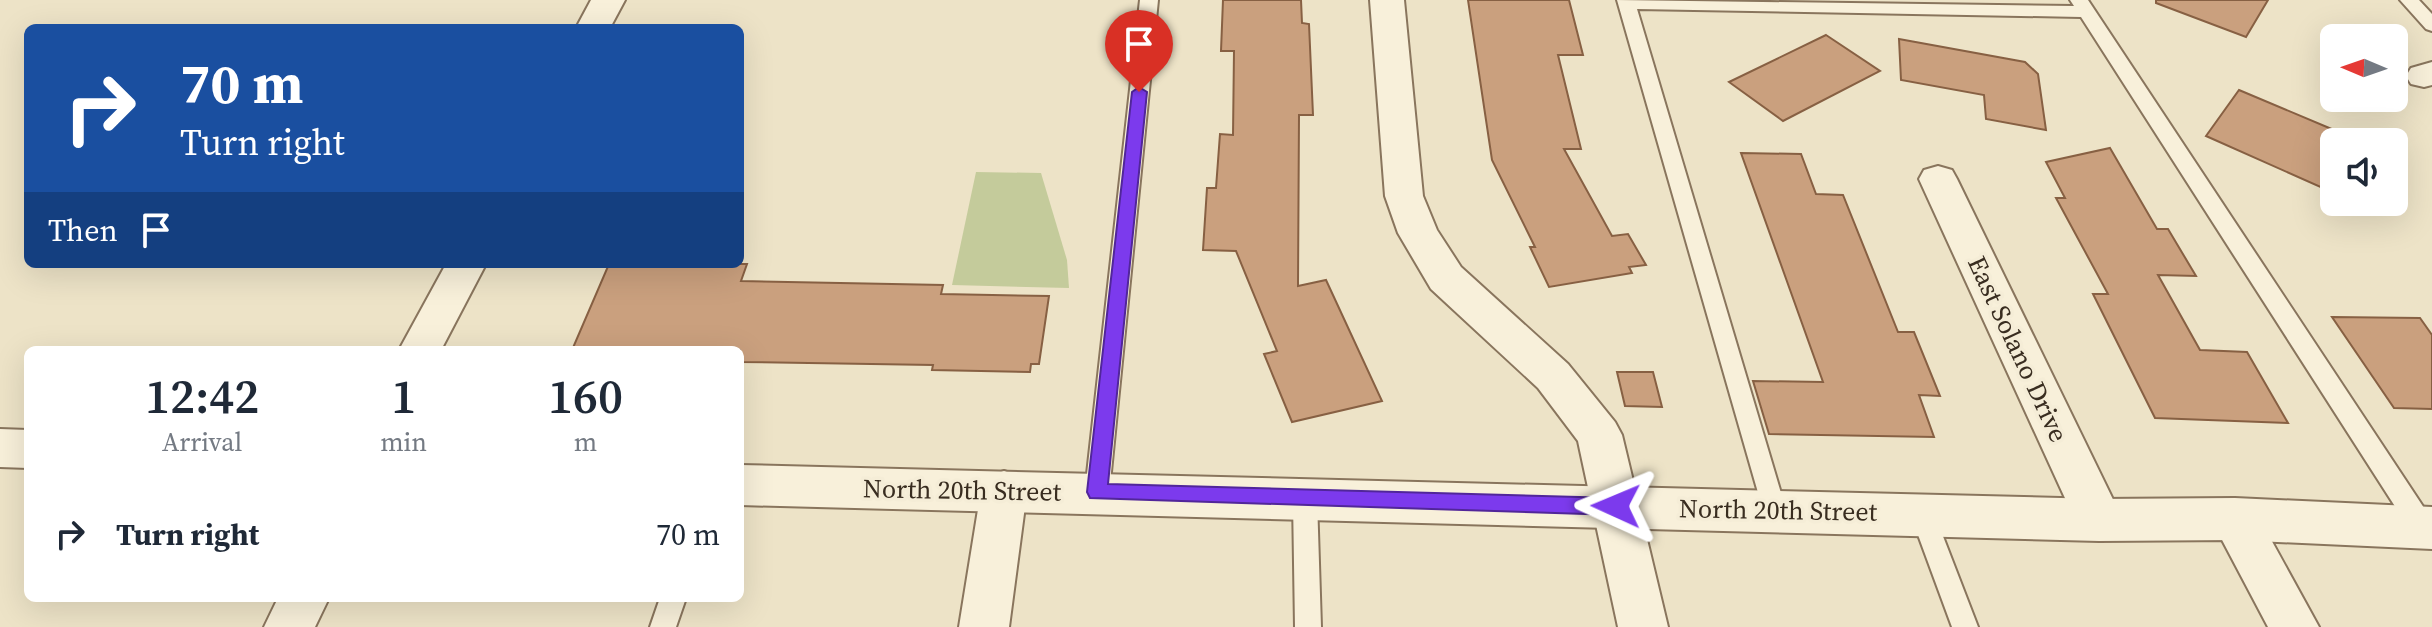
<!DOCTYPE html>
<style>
:root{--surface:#fff;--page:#f2f2f3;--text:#1f2937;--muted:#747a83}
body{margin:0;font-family:"Source Serif 4",serif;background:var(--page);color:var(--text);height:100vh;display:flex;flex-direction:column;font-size:30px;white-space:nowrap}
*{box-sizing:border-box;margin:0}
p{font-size:26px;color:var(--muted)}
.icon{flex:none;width:44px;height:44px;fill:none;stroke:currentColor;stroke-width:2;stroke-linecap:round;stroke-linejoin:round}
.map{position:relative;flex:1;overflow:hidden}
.details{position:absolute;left:24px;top:346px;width:720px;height:256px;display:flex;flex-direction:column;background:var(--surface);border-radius:12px;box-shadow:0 8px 32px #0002}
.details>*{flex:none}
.guide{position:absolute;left:24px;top:24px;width:720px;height:244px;border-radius:12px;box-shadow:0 8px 32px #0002;background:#1a4fa0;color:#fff;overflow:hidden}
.needle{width:52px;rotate:272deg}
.controls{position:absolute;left:2320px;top:24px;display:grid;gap:16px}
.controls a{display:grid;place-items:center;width:88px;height:88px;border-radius:12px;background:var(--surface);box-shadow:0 8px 32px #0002;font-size:40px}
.pin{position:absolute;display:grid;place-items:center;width:68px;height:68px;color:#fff;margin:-82px -34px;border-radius:50% 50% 50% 0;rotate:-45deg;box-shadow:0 0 8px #0007}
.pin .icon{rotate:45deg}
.me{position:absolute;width:88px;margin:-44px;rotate:271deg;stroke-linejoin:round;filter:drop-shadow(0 0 6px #0008)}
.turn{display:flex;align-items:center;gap:28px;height:168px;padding:0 24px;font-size:36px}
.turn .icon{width:104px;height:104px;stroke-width:2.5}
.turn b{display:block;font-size:56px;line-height:68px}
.then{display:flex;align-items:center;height:76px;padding:0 24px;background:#0003;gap:16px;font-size:30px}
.eta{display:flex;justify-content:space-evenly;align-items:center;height:136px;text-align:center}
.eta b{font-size:48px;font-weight:600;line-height:56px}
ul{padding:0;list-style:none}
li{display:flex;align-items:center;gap:24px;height:104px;padding:0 24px}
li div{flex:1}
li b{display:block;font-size:30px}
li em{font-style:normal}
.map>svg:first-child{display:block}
</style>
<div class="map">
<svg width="2432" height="627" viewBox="0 0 2432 627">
<rect width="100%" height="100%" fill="#ede3c7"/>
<!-- green -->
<path fill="#c4cb9b" d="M976,172L1041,173L1067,260L1069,288L952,285Z"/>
<!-- building -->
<path fill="#caa07e" stroke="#876043" stroke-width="2" d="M1223,0H1301L1302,23L1309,24L1313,115H1299L1298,286L1326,280L1382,401L1292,422L1264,354L1277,351L1236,251L1203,250L1207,188H1216L1220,134L1233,135L1234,51H1221Z
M1468,0H1569L1583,55H1558L1581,149H1564L1612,236L1628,234L1646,265L1629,267L1632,273L1549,287L1530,247H1535L1492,160Z
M2156,0H2268L2246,37L2156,3Z
M1826,35L1880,71L1783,121L1729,82Z
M1899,39L2025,62L2038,74L2046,130L1986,119L1984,95L1901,80Z
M2239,90L2334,130V193L2206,136Z
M2110,148L2157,229H2168L2196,276L2158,275L2200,350L2247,352L2288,423L2155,418L2093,294H2108L2056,198H2065L2046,162Z
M1741,153L1801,154L1816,194L1843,195L1898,332H1914L1940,396L1919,395L1934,437L1769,434L1753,381L1823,382Z
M609,264H747L741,281L943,285L941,294L1049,296L1039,364H1031L1030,372L932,370L933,365L740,362V350H572Z
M2332,317L2420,318L2432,335V409L2394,408Z
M1617,372H1653L1662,407L1625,406Z"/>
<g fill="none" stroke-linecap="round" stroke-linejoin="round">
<defs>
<path id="service" d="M1140,0H1158L1109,492L1106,499L1097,502L1088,499L1085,492Z
M1617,0L2074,6L2070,0H2088L2432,520V536L2423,539L2414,536L2081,17L1637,9L1786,510L1783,517L1774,521L1765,517Z
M2400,0H2419L2432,14V31L2426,29Z
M1305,489L1314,492L1317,499L1321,627H1295L1293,499L1296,492Z
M1922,502L1931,506L1934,513L1978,627H1952L1910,513L1913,506Z
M660,598H686L676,627H650Z"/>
<path id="minor" d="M591,0H625L610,28H576Z
M1370,0H1404L1423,196L1437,230L1461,267L1568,364L1615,422L1622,435L1668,627H1618L1578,441L1538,388L1431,289L1398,233L1385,196Z
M2432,62V85L2424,87L2411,84L2406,76L2411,68Z
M1938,166L1952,170L1957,179L2123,520L2116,534L2099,540L2082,534L2075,520L1919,179L1924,170Z
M446,264H486L441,350H399Z
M0,429L28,430V468L0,467Z
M1004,471L1021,477L1027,491L1009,627H959L981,491L987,477Z
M2235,499L2252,505L2319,627H2268L2211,519L2218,505Z
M278,598H329L315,627H264Z"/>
<path id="tertiary" d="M740,465L2099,499L2235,498L2432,507V549L2235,540L2099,541L740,505Z"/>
</defs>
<!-- service casing -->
<use href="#service" stroke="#89755d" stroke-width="4"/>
<!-- minor casing -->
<use href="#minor" stroke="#89755d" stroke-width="4"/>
<!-- tertiary casing -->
<use href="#tertiary" stroke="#89755d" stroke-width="4"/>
<!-- service -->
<use href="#service" fill="#f8f0da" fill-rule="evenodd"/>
<!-- minor -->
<use href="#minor" fill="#f8f0da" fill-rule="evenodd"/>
<!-- tertiary -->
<use href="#tertiary" fill="#f8f0da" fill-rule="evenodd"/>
</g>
<!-- route -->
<path fill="#7c3aed" stroke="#51269a" stroke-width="2" d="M1139,87L1147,92L1108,484L1616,498L1623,500L1626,506L1623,512L1616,515L1090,498L1087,492L1132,92Z"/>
<g text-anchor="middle" stroke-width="7" stroke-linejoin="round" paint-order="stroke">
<!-- street labels -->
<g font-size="26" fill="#392d20" stroke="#f5edd7">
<text transform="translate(2018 349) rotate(65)" y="9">East Solano Drive</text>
<text transform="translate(962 490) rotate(1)" y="9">North 20th Street</text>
<text transform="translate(1778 510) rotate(1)" y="9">North 20th Street</text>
</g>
</g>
</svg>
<div class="controls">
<a><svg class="needle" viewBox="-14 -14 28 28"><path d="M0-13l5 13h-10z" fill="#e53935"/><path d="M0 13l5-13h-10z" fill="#747a83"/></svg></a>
<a><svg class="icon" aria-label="sound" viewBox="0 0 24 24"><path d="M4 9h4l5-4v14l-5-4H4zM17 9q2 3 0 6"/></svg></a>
</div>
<div class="pin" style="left:1139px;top:92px;background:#d93025"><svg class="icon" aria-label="arrive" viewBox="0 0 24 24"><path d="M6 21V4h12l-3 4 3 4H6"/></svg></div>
<svg class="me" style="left:1616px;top:506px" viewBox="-20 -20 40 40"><path d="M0-17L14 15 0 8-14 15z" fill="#7c3aed" stroke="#fff" stroke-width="4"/></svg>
<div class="guide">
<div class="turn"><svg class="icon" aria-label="right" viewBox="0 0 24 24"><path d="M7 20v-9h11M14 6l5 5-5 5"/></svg><div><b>70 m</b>Turn right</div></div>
<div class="then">Then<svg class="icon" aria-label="arrive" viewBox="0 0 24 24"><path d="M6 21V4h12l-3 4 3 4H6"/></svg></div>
</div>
<section class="details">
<div class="eta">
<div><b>12:42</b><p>Arrival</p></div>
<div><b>1</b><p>min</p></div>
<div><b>160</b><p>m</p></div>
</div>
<ul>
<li><svg class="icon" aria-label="right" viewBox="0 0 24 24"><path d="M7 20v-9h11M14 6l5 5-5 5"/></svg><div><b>Turn right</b></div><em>70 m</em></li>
</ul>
</section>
</div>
